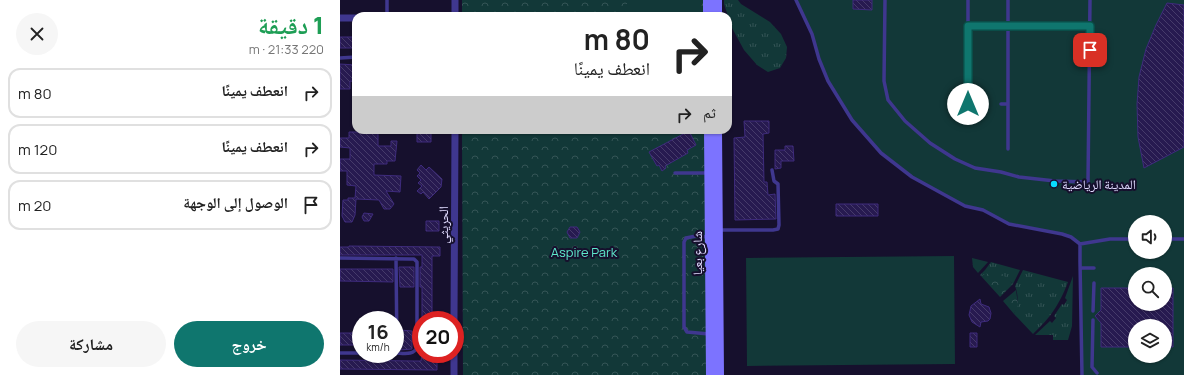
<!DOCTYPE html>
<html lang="ar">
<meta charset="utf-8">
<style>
:root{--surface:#fff;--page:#f6f6f6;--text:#222;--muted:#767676;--line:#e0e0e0;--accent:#0f766e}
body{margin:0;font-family:Manrope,"Noto Naskh Arabic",sans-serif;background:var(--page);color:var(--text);direction:rtl;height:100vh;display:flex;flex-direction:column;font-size:15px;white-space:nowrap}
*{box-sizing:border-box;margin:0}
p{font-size:13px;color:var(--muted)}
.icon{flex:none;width:22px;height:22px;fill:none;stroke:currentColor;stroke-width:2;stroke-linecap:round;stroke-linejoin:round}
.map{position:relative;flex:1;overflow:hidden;direction:ltr}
.details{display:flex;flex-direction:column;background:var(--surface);width:340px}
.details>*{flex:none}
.guide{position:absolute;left:12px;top:12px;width:380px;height:122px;border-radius:12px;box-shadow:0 1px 3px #0004;direction:rtl;background:#fff;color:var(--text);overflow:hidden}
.buttons{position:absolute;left:788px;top:215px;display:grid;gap:8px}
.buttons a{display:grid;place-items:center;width:44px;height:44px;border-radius:50%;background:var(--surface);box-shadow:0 1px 3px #0004;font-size:20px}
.speed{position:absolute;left:12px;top:311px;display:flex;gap:8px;font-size:20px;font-weight:700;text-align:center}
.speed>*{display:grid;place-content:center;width:52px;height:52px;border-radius:50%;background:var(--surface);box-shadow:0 1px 3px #0004;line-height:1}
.speed small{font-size:10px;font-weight:400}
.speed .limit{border:6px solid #d22;background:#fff;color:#111}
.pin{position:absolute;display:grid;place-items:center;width:34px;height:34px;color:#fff;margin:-17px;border-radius:8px;box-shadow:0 2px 6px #0006}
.me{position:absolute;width:44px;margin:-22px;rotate:0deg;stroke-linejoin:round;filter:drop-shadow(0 0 3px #0008)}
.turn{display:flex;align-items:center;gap:14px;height:84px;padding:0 16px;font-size:18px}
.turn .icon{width:52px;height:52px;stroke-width:2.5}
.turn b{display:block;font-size:28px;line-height:34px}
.then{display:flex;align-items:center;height:38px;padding:0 16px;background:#0003;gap:8px;font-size:15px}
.round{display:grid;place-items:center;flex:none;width:42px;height:42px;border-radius:21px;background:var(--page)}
.overview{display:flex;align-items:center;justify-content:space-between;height:68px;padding:0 16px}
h1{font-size:24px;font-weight:800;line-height:30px;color:#1e9e55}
.primary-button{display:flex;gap:8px;margin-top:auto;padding:8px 16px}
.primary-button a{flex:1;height:46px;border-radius:24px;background:var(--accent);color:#fff;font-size:16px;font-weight:800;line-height:46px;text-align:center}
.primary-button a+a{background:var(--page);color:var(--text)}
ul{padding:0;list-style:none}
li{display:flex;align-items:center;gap:12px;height:50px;margin:0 8px 6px;padding:0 8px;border:2px solid var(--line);border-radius:12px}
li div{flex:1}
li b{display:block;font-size:15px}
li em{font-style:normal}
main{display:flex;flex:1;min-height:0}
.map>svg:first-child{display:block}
</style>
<main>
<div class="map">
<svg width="844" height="375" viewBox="0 0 844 375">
<defs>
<pattern id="grass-tufts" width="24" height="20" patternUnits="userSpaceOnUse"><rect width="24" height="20" fill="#123838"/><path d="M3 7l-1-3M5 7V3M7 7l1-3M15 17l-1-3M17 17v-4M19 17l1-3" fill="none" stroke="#345456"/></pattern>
<pattern id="park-crowns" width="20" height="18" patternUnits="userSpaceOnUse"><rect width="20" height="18" fill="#123838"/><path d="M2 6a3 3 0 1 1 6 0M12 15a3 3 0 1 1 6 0" fill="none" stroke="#345456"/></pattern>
<pattern id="building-back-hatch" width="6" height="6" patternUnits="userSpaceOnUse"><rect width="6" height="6" fill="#271a50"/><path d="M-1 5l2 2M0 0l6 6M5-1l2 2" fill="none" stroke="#463b6a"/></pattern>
</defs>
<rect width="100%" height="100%" fill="#16102d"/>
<!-- grass -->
<path fill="url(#grass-tufts)" d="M384,0H398L401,4L430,22L441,34L447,47L446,58L440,68L428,72L417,65L404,50L392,28L384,4Z
M632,258L648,262L638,273L633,267Z
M651,262L680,270L673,284C668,278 648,273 641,276L640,275L645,270Z
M683,270L728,282C719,305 711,317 693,334L674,314C678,304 679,296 675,286Z
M733,276L732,326L728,340H713V335H695L710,321L712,323L716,318L714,316L722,304L724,305L727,300L725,298Z"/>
<!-- park -->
<path fill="url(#park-crowns)" d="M122,0H366V16H122Z
M122,130H366V375H123Z
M654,273L663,275L673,284L660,297L641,276L645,274Z
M676,290L678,305L674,314L663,301Z"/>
<!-- garden -->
<path fill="#123838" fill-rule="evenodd" d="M287,0H356V16H287Z
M456,0H844V375H742L740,244L731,237L669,224L643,210L625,206L572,177L541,153L512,120L488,81L472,34ZM795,222H825V252H795ZM795,274H825V304H795ZM795,326H825V356H795Z
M614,256L615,364L407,366L406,258Z"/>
<!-- building -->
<path fill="url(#building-back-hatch)" stroke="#3e2b7d" d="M513,0H532V10L513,9Z
M827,3L844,5V147L804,168L798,137L797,104L799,77L806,49L816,25Z
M0,37H16V48H0Z
M0,64L16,65V82L10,81V89H0Z
M404,121H429V133L423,134L424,182H427L428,195L435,194L436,219L395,220L394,138L405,137Z
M77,131L91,132V142H77Z
M349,131L356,145L347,150L348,153L325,166L326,168L322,171L319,165L317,166L309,152Z
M9,132H38V146H51V141H57L55,161H47V164H34V175L61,176L60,192L46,191L54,204L50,209H44L39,200L16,199L15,215L12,222H5L2,216L3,200H8V198H15L16,186L7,185V171H0V159H10V148L0,147V138H9Z
M445,146H453L454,161H441V168L435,169V150H445Z
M81,165L86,170L89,167L102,179L101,187L89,199L83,192L81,194L77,191L82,186L78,183L81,180L77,176L80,173L77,170Z
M496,204H538V216H496Z
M24,213L33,214L29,221H24L22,217Z
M86,221H99V231H86Z
M230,227H237L240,232L237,238H230L227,232Z
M9,246L100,247V256H92V320H82V287H80V267H82V255H0V247H9Z
M59,267H74V287H60Z
M0,269H53V282L0,281Z
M761,288H795V304H825V288H833V347H825V326H795V347H761V323L755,316L761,310Z
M640,299L641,304L649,307L651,313L650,319L648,321L641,322L640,327L632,322L629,315L631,306Z
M60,330L72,331V349L60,350Z
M0,333H21V345H0Z
M630,333H637V347H630Z
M82,354H92V361H97V370L0,369V360L75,361H81Z"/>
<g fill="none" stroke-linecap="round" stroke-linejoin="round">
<!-- lane -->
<path stroke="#3f378f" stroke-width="3.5" d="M47,0V16
M456,0L472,34L479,59L488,81L512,120L541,153L572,177L625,206L643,210L669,224L722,234L731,237L740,244V262L742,375
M545,0L544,81L548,100L565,121L590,143L615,159L635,168L661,172L679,177L715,181L748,182L750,0
M628,0V103L632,104
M668,0V149
M628,26H750
M0,58L16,57
M661,104H668
M335,173H368
M379,230H433L438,229L439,225L438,184L434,181L432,170
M368,237L356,236L346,238L344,242V327L347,332L369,334
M825,239H844
M740,244L770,239H795
M0,258L70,259H74L77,262V347C74,356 63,353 55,353
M56,258L57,353
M740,268H754
M753,311L754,283
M753,320L752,367L757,373
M0,353H21"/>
<!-- street -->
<path stroke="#3f378f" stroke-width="7" d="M115,0V16
M0,18H16
M114,320L115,130
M114,375V354"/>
<!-- secondary -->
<path stroke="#7c73ff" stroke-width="10" d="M368,0V16
M377,16V0
M369,130L371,375
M377,130L379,375"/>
</g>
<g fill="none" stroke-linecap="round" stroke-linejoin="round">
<defs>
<path id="route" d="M628,104V26H750V50"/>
</defs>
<!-- route casing -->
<use href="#route" stroke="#0a4d48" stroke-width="10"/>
<!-- route -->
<use href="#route" stroke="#0f766e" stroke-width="7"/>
</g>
<!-- markers -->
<circle fill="#08dcff" stroke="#16102d" stroke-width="1.5" cx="714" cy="184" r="4"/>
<g text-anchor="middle" stroke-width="4" stroke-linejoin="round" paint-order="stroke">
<!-- poi labels -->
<g font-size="13" fill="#e1dcff" stroke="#16102d" text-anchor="start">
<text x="722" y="189">المدينة الرياضية</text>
</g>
<!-- street labels -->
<g font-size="13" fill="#e1dcff" stroke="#16102d">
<text transform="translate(103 225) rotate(-90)" y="5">الحريثي</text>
<text transform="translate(357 253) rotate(-90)" y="5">شارع بعيا</text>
</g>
<!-- park labels -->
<g font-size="13" fill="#5ee9cc" stroke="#16102d">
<text x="244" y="257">Aspire Park</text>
</g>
</g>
</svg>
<div class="buttons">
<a><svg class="icon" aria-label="sound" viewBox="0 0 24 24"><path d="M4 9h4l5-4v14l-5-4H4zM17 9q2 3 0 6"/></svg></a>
<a><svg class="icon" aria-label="search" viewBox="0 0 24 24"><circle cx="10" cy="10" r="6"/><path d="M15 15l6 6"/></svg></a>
<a><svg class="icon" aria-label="layers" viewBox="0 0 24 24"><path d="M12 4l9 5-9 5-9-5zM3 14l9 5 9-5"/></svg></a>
</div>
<div class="speed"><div>16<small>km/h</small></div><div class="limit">20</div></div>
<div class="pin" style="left:750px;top:50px;background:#d93025"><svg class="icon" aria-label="arrive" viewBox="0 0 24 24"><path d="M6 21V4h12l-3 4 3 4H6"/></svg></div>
<svg class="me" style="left:628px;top:104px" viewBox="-20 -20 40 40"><circle r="19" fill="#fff"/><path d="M0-13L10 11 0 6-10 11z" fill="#0f766e"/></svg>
<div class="guide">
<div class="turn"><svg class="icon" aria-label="right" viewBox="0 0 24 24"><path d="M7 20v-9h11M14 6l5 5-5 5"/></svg><div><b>80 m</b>انعطف يمينًا</div></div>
<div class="then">ثم<svg class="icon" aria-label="right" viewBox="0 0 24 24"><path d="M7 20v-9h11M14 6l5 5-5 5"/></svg></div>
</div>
</div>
<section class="details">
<div class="overview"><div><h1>1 دقيقة</h1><p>220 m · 21:33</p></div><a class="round"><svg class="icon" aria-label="close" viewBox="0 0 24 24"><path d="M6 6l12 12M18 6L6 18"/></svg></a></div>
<ul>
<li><svg class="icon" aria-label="right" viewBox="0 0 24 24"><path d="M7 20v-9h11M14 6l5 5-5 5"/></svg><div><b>انعطف يمينًا</b></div><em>80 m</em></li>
<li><svg class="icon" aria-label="right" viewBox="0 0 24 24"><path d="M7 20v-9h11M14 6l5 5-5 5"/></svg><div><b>انعطف يمينًا</b></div><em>120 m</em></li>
<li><svg class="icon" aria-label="arrive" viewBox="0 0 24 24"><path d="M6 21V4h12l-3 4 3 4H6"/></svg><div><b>الوصول إلى الوجهة</b></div><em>20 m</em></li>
</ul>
<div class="primary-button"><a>خروج</a><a>مشاركة</a></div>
</section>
</main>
